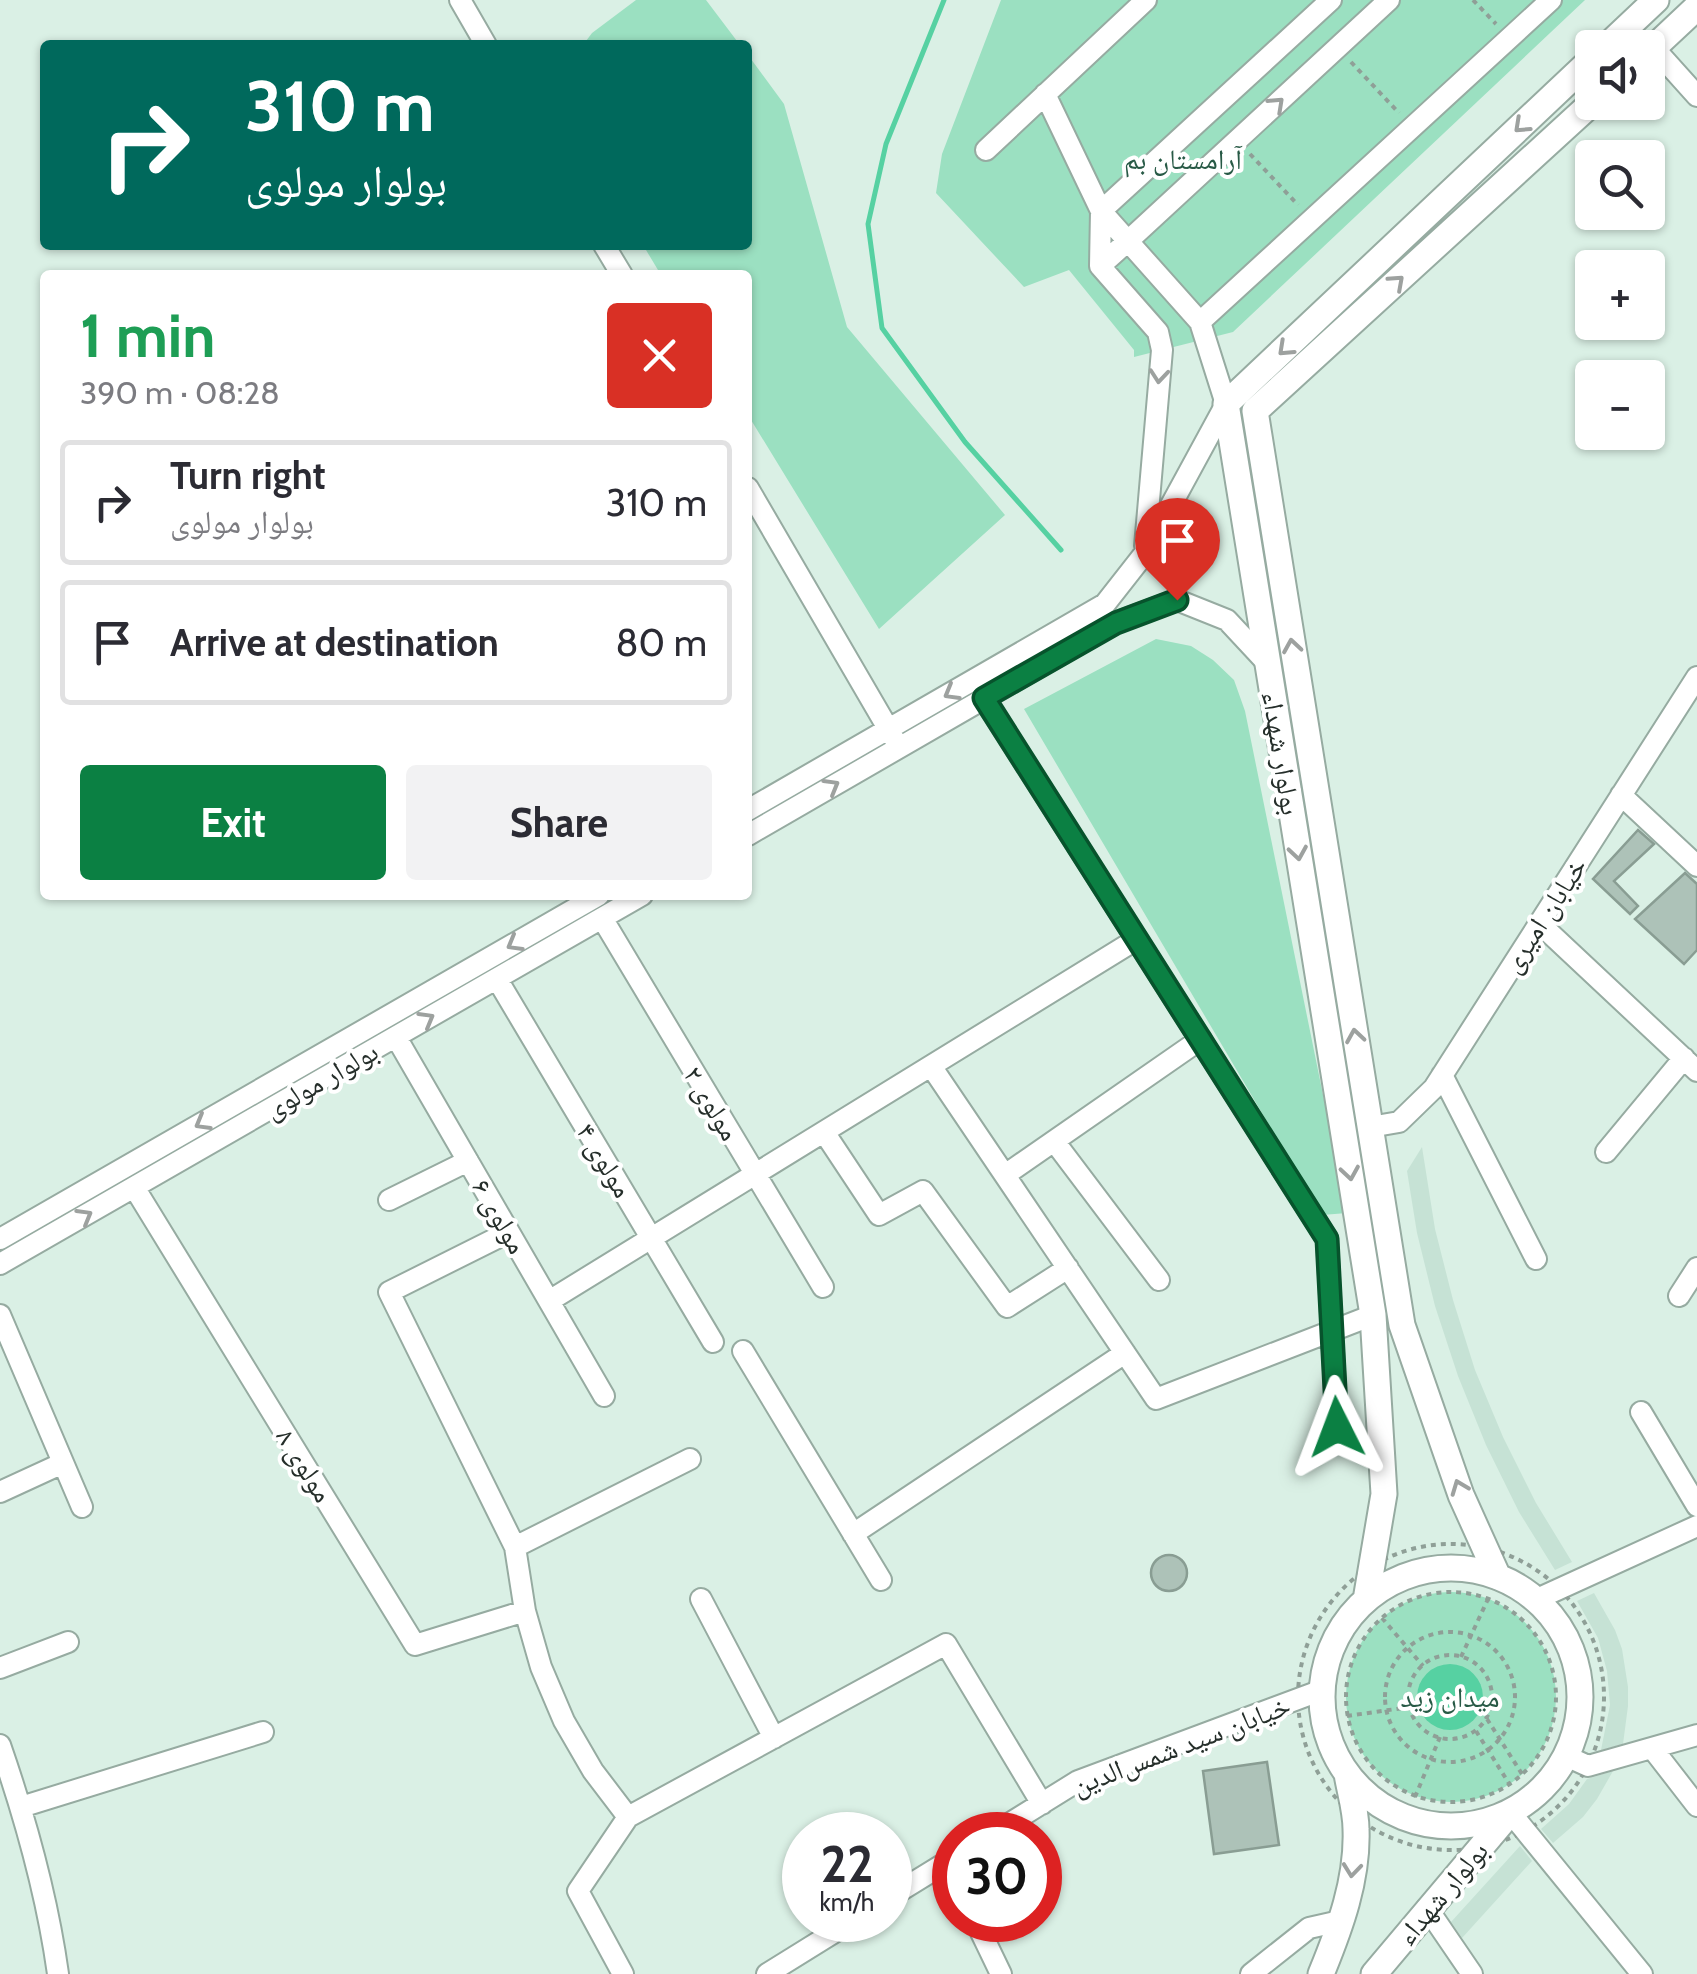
<!DOCTYPE html>
<meta charset="utf-8">
<style>
:root{--surface:#fff;--page:#f2f2f3;--text:#2b2b33;--muted:#7c7c81;--line:#e1e1e2;--accent:#0b8043}
body{margin:0;font-family:Cabin,"Noto Naskh Arabic",sans-serif;background:var(--page);color:var(--text);height:100vh;display:flex;flex-direction:column;font-size:38px;white-space:nowrap}
*{box-sizing:border-box;margin:0}
p{font-size:32px;color:var(--muted)}
.icon{flex:none;width:55px;height:55px;fill:none;stroke:currentColor;stroke-width:2;stroke-linecap:round;stroke-linejoin:round}
.map{position:relative;flex:1;overflow:hidden}
.side{position:absolute;left:40px;top:270px;width:712px;height:630px;display:flex;flex-direction:column;background:var(--surface);border-radius:10px;box-shadow:0 2px 8px #0004}
.side>*{flex:none}
.banner{position:absolute;left:40px;top:40px;width:712px;height:210px;border-radius:10px;box-shadow:0 2px 8px #0004;background:#00695c;color:#fff;overflow:hidden}
.tools{position:absolute;left:1575px;top:30px;display:grid;gap:20px}
.tools a{display:grid;place-items:center;width:90px;height:90px;border-radius:10px;background:var(--surface);box-shadow:0 2px 8px #0004;font-size:50px}
.speed{position:absolute;left:782px;top:1812px;display:flex;gap:20px;font-size:50px;font-weight:700;text-align:center}
.speed>*{display:grid;place-content:center;width:130px;height:130px;border-radius:50%;background:var(--surface);box-shadow:0 2px 8px #0004;line-height:1}
.speed small{font-size:25px;font-weight:400}
.speed .limit{border:15px solid #d22;background:#fff;color:#111}
.pin{position:absolute;display:grid;place-items:center;width:85px;height:85px;color:#fff;margin:-102px -42px;border-radius:50% 50% 50% 0;rotate:-45deg;box-shadow:0 0 10px #0007}
.pin .icon{rotate:45deg}
.me{position:absolute;width:110px;margin:-55px;rotate:357deg;stroke-linejoin:round;filter:drop-shadow(0 0 8px #0008)}
.turn{display:flex;align-items:center;gap:35px;height:210px;padding:0 40px;font-size:45px}
.turn .icon{width:130px;height:130px;stroke-width:2.5}
.turn b{display:block;font-size:70px;line-height:85px}
.round{display:grid;place-items:center;flex:none;width:105px;height:105px;border-radius:10px;background:var(--page)}
.headline{display:flex;align-items:center;justify-content:space-between;height:170px;padding:0 40px}
h1{font-size:60px;font-weight:700;line-height:75px;color:#1e9e55}
.action{display:flex;gap:20px;margin-top:auto;padding:20px 40px}
.action a{flex:1;height:115px;border-radius:10px;background:var(--accent);color:#fff;font-size:40px;font-weight:700;line-height:115px;text-align:center}
.action a+a{background:var(--page);color:var(--text)}
ul{padding:0;list-style:none}
li{display:flex;align-items:center;gap:30px;height:125px;margin:0 20px 15px;padding:0 20px;border:5px solid var(--line);border-radius:10px}
li div{flex:1}
li b{display:block;font-size:38px}
li em{font-style:normal}
.map>svg:first-child{display:block}
</style>
<div class="map">
<svg width="1697" height="1974" viewBox="0 0 1697 1974">
<rect width="100%" height="100%" fill="#daf0e5"/>
<!-- built -->
<path fill="#c6e2d5" d="M1422,1147L1435,1229L1453,1300L1475,1370L1503,1437L1536,1503L1572,1562L1555,1570L1519,1512L1486,1445L1458,1376L1435,1306L1417,1233L1407,1171Z
M1594,1593L1615,1630L1622,1649L1628,1687V1706L1623,1744L1601,1750L1610,1705L1607,1671L1598,1638L1577,1601Z
M1613,1771L1597,1799L1583,1817L1553,1843L1541,1829L1569,1804L1587,1779Z
M1520,1846L1532,1861L1462,1938L1451,1922Z"/>
<!-- green -->
<path fill="#9be0c1" d="M636,0H706L740,45H583L592,33Z
M1001,0H1585L1233,332L1134,357V350L1069,270L1024,287L936,193L942,154Z
M748,55L784,104L847,327L1005,515L879,629L748,415V275H661L643,245H748Z
M1156,639L1191,646L1213,660L1234,680L1245,711L1347,1213L1322,1215L1024,709Z
M1346 1697a105 105 0 1 1 210 0a105 105 0 1 1-210 0Z"/>
<!-- water -->
<path fill="#56d1a2" d="M1417 1697a33 33 0 1 1 66 0a33 33 0 1 1-66 0Z"/>
<g fill="none" stroke-linecap="round" stroke-linejoin="round">
<!-- stream -->
<path stroke="#56d1a2" stroke-width="5" d="M944,0L886,144L868,224L882,328L965,442L1061,550"/>
</g>
<!-- building -->
<path fill="#adc2b8" stroke="#899d93" stroke-width="2.5" d="M1638,830L1654,844L1614,881L1638,906L1630,914L1593,879Z
M1685,873L1697,884V950L1684,964L1635,919Z
M1151 1573a18 18 0 1 1 36 0a18 18 0 1 1-36 0Z
M1267,1762L1279,1845L1214,1854L1203,1771Z"/>
<g fill="none" stroke-linecap="round" stroke-linejoin="round">
<defs>
<path id="minor" d="M460,0L486,45
M1653,47L1697,96
M1045,94L1101,211L1331,0
M986,150L1146,0
M604,245L622,275
M1100,266L1158,332L1162,350L1145,546
M1200,322L1551,0
M748,488L893,737
M984,699L1327,1239L1337,1427
M1621,795L1697,866
M748,810L1105,604L1145,553L1226,404L1200,322L1101,211L1100,266L1128,241L1389,0
M748,835L1115,623L1177,600L1227,620L1268,664
M602,918L823,1287
M1539,923L1697,1071
M497,979L713,1342
M396,1037L604,1396
M931,1066L1156,1399L1373,1315
M1442,1075L1536,1259
M1370,1127L1399,1122L1434,1088L1697,677
M824,1132L879,1215L923,1191L1007,1307L1068,1268
M1054,1141L1159,1280
M1606,1152L1684,1058
M1005,1175L1201,1039
M134,1187L415,1645L525,1611
M389,1200L468,1161
M509,1232L389,1292L515,1547L525,1611L541,1667L564,1721L593,1771L628,1817
M0,1239L599,895
M0,1264L642,895
M1679,1296L1697,1268
M549,1301L1137,939
M0,1315L82,1507
M743,1351L881,1580
M1641,1412L1697,1506
M0,1492L63,1463
M853,1534L1125,1353
M515,1547L690,1459
M701,1599L774,1738
M1535,1600L1697,1526
M0,1668L68,1642
M0,1745C26,1820 47,1895 58,1974
M1652,1748L1697,1806
M1566,1756L1588,1766L1697,1735
M21,1807L263,1732
M1510,1812L1642,1974
M991,1835L1078,1781L1322,1690
M890,1897L955,1857
M1427,1908L1472,1974
M975,1920L1001,1974
M623,1974L578,1891L628,1817L946,1644L1042,1804
M767,1974L854,1920
M1251,1974L1309,1928L1340,1921"/>
<path id="major" d="M1605,48L1656,0
M1648,53L1697,7
M1322 1697a129 129 0 1 1 258 0a129 129 0 1 1-258 0Z
M1498,1577L1461,1495L1402,1325L1255,411L1593,102
M1366,1600L1384,1494L1373,1315L1226,404L1592,59
M1321,1974C1340,1928 1358,1879 1356,1829C1356,1811 1350,1792 1347,1774
M1374,1974L1509,1814"/>
</defs>
<!-- minor casing -->
<use href="#minor" stroke="#96aba1" stroke-width="24"/>
<!-- major casing -->
<use href="#major" stroke="#96aba1" stroke-width="29"/>
<!-- path -->
<path stroke="#8f9f97" stroke-width="4" stroke-dasharray="5 5" stroke-linecap="butt" d="M1473,0L1496,24
M1351,62L1399,113
M1250,154L1298,205
M1298 1697a153 153 0 1 1 306 0a153 153 0 1 1-306 0Z
M1346 1697a105 105 0 1 1 210 0a105 105 0 1 1-210 0Z
M1382,1618L1423,1666
M1385 1697a65 65 0 1 1 130 0a65 65 0 1 1-130 0Z
M1408 1697a42 42 0 1 1 84 0a42 42 0 1 1-84 0Z
M1461,1657L1488,1599
M1347,1716L1410,1707
M1487,1719L1522,1774
M1476,1731L1510,1785
M1415,1797L1440,1737"/>
<!-- minor -->
<use href="#minor" stroke="#fff" stroke-width="20"/>
<!-- major -->
<use href="#major" stroke="#fff" stroke-width="25"/>
</g>
<!-- one-way arrows -->
<defs><path id="oneway-chevron" d="M-2-3.5L2.5 0L-2 3.5" fill="none" stroke-width="1.6" stroke-linecap="round" stroke-linejoin="round" transform="scale(2.5)"/></defs>
<g stroke="#9da19f">
<use href="#oneway-chevron" transform="translate(1277 104) rotate(-43)"/>
<use href="#oneway-chevron" transform="translate(1521 126) rotate(137)"/>
<use href="#oneway-chevron" transform="translate(1397 282) rotate(-42)"/>
<use href="#oneway-chevron" transform="translate(1285 349) rotate(137)"/>
<use href="#oneway-chevron" transform="translate(1159 376) rotate(95)"/>
<use href="#oneway-chevron" transform="translate(1292 646) rotate(-99)"/>
<use href="#oneway-chevron" transform="translate(951 693) rotate(150)"/>
<use href="#oneway-chevron" transform="translate(832 786) rotate(-30)"/>
<use href="#oneway-chevron" transform="translate(1298 853) rotate(81)"/>
<use href="#oneway-chevron" transform="translate(514 944) rotate(150)"/>
<use href="#oneway-chevron" transform="translate(427 1019) rotate(-30)"/>
<use href="#oneway-chevron" transform="translate(1355 1036) rotate(-99)"/>
<use href="#oneway-chevron" transform="translate(202 1123) rotate(150)"/>
<use href="#oneway-chevron" transform="translate(1350 1173) rotate(81)"/>
<use href="#oneway-chevron" transform="translate(85 1216) rotate(-30)"/>
<use href="#oneway-chevron" transform="translate(1459 1487) rotate(-111)"/>
<use href="#oneway-chevron" transform="translate(1352 1870) rotate(96)"/>
</g>
<g fill="none" stroke-linecap="round" stroke-linejoin="round">
<defs>
<path id="route" d="M1177,600L1116,623L984,698L1327,1239L1337,1427"/>
</defs>
<!-- route casing -->
<use href="#route" stroke="#07532c" stroke-width="25"/>
<!-- route -->
<use href="#route" stroke="#0b8043" stroke-width="18"/>
</g>
<g text-anchor="middle" stroke-width="8" stroke-linejoin="round" paint-order="stroke">
<!-- park labels -->
<g font-size="28" fill="#285a46" stroke="#fff">
<text x="1183" y="169">آرامستان بم</text>
<text x="1450" y="1707">میدان زید</text>
</g>
<!-- street labels -->
<g font-size="28" fill="#252e2a" stroke="#fff">
<text transform="translate(1282 753) rotate(81)" y="10">بولوار شهداء</text>
<text transform="translate(1544 915) rotate(-57)" y="10">خیابان امیری</text>
<text transform="translate(321 1080) rotate(-30)" y="10">بولوار مولوی</text>
<text transform="translate(712 1103) rotate(59)" y="10">مولوی ۲</text>
<text transform="translate(605 1160) rotate(59)" y="10">مولوی ۴</text>
<text transform="translate(500 1216) rotate(60)" y="10">مولوی ۶</text>
<text transform="translate(305 1465) rotate(58)" y="10">مولوی ۸</text>
<text transform="translate(1181 1745) rotate(-21)" y="10">خیابان سید شمس‌الدین</text>
<text transform="translate(1442 1893) rotate(-50)" y="10">بولوار شهداء</text>
</g>
</g>
</svg>
<div class="tools">
<a><svg class="icon" aria-label="sound" viewBox="0 0 24 24"><path d="M4 9h4l5-4v14l-5-4H4zM17 9q2 3 0 6"/></svg></a>
<a><svg class="icon" aria-label="search" viewBox="0 0 24 24"><circle cx="10" cy="10" r="6"/><path d="M15 15l6 6"/></svg></a>
<a>+</a>
<a>−</a>
</div>
<div class="speed"><div>22<small>km/h</small></div><div class="limit">30</div></div>
<div class="pin" style="left:1177px;top:600px;background:#d93025"><svg class="icon" aria-label="arrive" viewBox="0 0 24 24"><path d="M6 21V4h12l-3 4 3 4H6"/></svg></div>
<svg class="me" style="left:1337px;top:1427px" viewBox="-20 -20 40 40"><path d="M0-17L14 15 0 8-14 15z" fill="#0b8043" stroke="#fff" stroke-width="4"/></svg>
<div class="banner">
<div class="turn"><svg class="icon" aria-label="right" viewBox="0 0 24 24"><path d="M7 20v-9h11M14 6l5 5-5 5"/></svg><div><b>310 m</b>بولوار مولوی</div></div>
</div>
<section class="side">
<div class="headline"><div><h1>1 min</h1><p>390 m · 08:28</p></div><a class="round" style="background:#d93025;color:#fff"><svg class="icon" aria-label="close" viewBox="0 0 24 24"><path d="M6 6l12 12M18 6L6 18"/></svg></a></div>
<ul>
<li><svg class="icon" aria-label="right" viewBox="0 0 24 24"><path d="M7 20v-9h11M14 6l5 5-5 5"/></svg><div><b>Turn right</b><p>بولوار مولوی</p></div><em>310 m</em></li>
<li><svg class="icon" aria-label="arrive" viewBox="0 0 24 24"><path d="M6 21V4h12l-3 4 3 4H6"/></svg><div><b>Arrive at destination</b></div><em>80 m</em></li>
</ul>
<div class="action"><a>Exit</a><a>Share</a></div>
</section>
</div>
